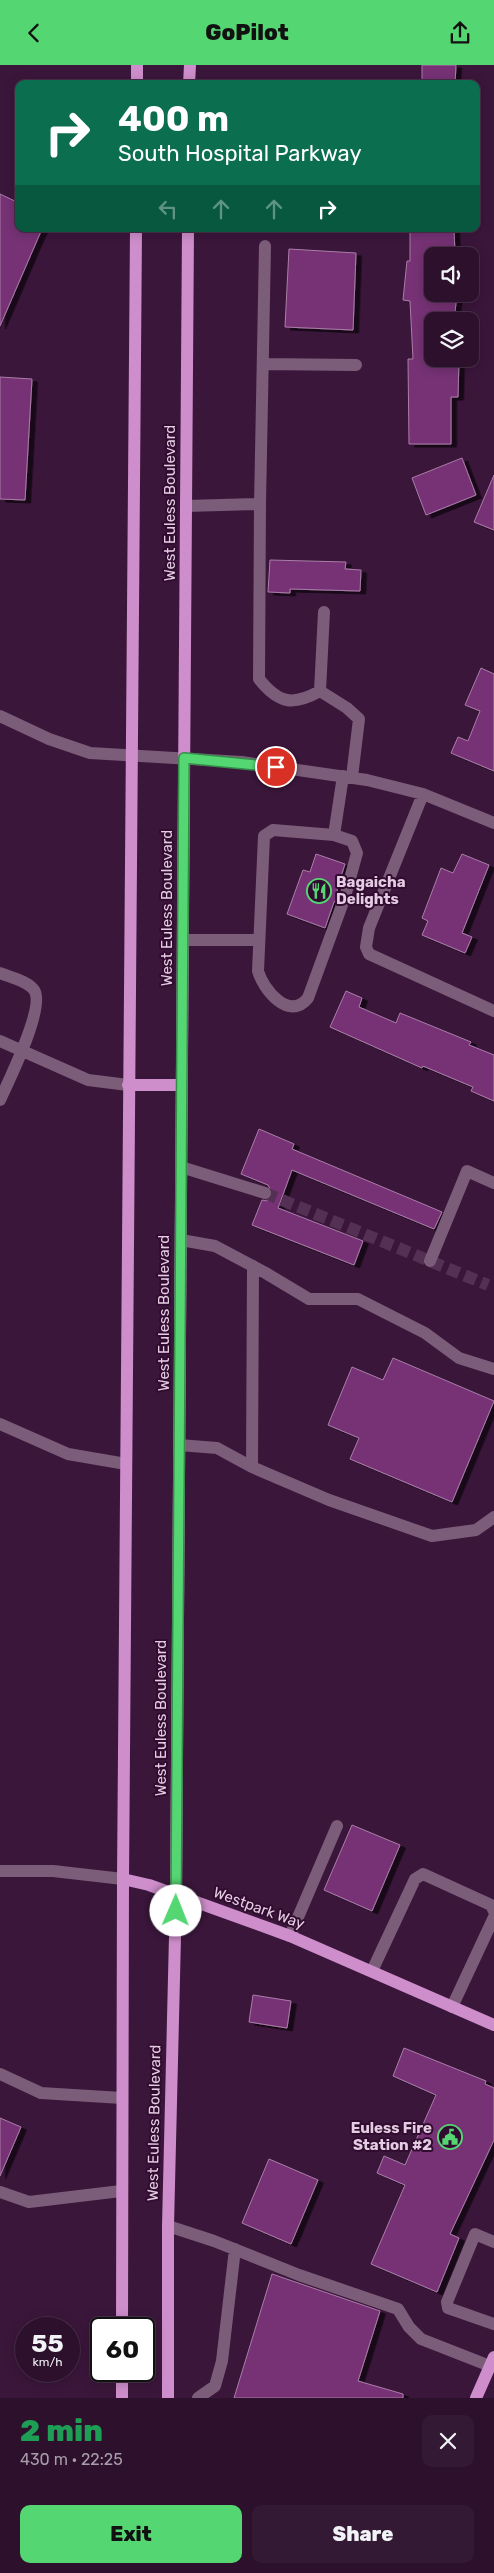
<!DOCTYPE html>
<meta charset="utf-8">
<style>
:root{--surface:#2c102c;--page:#341934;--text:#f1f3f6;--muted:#a69da9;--line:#483048;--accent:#54d672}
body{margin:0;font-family:Rubik,sans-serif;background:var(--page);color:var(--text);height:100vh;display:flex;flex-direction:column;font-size:19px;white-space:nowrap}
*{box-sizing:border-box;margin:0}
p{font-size:16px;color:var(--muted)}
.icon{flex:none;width:28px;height:28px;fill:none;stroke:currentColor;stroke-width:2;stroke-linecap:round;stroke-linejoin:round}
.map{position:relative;height:2333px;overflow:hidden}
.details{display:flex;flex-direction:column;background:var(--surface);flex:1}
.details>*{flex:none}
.banner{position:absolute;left:15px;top:15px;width:465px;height:152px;border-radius:10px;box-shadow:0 2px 12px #0003,0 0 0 1px var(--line);background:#0b6e4f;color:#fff;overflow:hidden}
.tools{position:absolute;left:424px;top:182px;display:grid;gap:10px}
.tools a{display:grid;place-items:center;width:55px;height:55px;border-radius:10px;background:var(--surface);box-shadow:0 2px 12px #0003,0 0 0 1px var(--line);font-size:25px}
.speed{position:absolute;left:15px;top:2252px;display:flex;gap:10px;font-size:25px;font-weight:700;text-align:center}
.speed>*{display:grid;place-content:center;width:65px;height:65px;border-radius:50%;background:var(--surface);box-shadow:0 2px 12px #0003,0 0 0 1px var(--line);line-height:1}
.speed small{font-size:12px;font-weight:400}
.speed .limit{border:2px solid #111;border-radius:8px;background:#fff;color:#111}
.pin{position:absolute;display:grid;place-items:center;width:42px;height:42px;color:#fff;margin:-21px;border:2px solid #fff;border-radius:50%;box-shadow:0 1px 5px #0007}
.me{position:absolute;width:55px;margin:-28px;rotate:1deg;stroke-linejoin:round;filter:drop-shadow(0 0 4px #0008)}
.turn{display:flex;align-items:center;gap:18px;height:105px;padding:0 20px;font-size:22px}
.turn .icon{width:65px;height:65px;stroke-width:2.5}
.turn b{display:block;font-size:35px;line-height:42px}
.lanes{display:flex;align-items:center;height:48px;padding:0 20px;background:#0003;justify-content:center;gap:25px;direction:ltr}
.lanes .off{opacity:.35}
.round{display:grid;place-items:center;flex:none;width:52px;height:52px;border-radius:10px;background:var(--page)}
.overview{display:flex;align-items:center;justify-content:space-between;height:85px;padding:0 20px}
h1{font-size:30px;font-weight:800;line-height:38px;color:#1e9e55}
.primary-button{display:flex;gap:10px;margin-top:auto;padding:10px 20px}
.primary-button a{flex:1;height:58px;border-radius:10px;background:var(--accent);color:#111;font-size:20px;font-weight:800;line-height:58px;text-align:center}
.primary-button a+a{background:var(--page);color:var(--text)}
header{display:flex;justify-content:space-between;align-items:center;height:65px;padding:0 20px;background:var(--accent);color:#111;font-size:22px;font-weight:800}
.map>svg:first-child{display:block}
</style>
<header><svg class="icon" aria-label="back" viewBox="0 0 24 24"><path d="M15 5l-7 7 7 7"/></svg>GoPilot<svg class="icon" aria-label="share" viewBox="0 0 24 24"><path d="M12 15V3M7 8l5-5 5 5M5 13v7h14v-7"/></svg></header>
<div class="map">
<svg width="494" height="2333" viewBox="0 0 494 2333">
<defs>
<filter id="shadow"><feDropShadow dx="5.5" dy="3" stdDeviation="0" flood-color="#0009"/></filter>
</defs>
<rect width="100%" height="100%" fill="#3b163b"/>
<!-- building -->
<path fill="#763175" stroke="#aa7ea8" filter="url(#shadow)" d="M422,0H456L455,19H422Z
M0,129L19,138V164H42L0,261Z
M410,164H454L455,189H432V229H457L454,256H432V294H459L458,332H451V379H409L408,294H413L410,236L403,235L407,196H410Z
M289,184L356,188L353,265L285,262Z
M0,312L32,314L25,435L0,434Z
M462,393L476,430L426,450L412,413Z
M494,410V465L474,457Z
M270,495L346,497L345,504L361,505L360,526L290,524V528L268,527Z
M481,603L494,609V706L451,688L458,672L468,676L480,646L465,640Z
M316,789L345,799L337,824L339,832L334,837L325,863L287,849L303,805L310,807Z
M462,789L489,800L462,868L472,872L465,888L422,870L428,856L422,853L441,803L453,808Z
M346,926L362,933L359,942L396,958L400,948L471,977L469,980L494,990V1036L471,1026L473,1022L423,1001L422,1003L330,962Z
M259,1064L294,1079L292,1084L442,1147L434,1164L292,1105L278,1143L363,1176L354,1200L252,1160L262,1135L267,1136L273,1130L268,1120L241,1109Z
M393,1293L494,1336L452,1437L350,1394L359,1373L328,1360L352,1302L383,1315Z
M352,1760L400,1780L372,1846L324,1825Z
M253,1930L291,1936L287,1963L249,1957Z
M404,1983L486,2016L485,2019L494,2023V2075L450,2169L459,2173L437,2227L371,2199L405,2120L377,2108L384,2091L405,2100L436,2030L393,2011Z
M0,2053L21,2062L0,2111Z
M269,2094L318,2115L291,2179L242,2158Z
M272,2209L380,2246L358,2316L403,2329V2333H234Z"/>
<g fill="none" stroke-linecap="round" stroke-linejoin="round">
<!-- minor-tunnel -->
<path stroke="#543154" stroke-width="12" stroke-dasharray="12 6" stroke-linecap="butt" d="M265,1128L488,1220"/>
<!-- minor -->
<path stroke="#7b5c79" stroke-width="12" d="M263,299L356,300
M260,439L259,614C279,639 293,641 320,626
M186,441L260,439L265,181
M324,547L320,626L347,643L359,654L352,712
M0,651L49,674L90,688L242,697L367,715L423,729L494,758
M343,711L334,770L352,776L357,788L346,828
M423,729L369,863L366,882L369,889L494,946
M334,770L273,765L264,771L258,906C263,924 289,957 308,933L342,840
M183,875H259
M0,908C10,912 28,916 34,925C46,941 8,1017 0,1035
M0,976L88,1015L128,1020
M181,1102L265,1128
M181,1175L215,1181L264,1207L309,1234H358L425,1268L459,1293L494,1304
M430,1196L467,1106L494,1118
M0,1359L68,1389L126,1399
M179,1380L217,1383L252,1402L329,1435L432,1471L476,1465L494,1452
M252,1402L253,1201
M0,1806H53L123,1814
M290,1871L337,1761
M372,1906L415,1814L423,1809L491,1840L494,1846
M452,1942L494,1852
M0,2009L41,2028L122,2033
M0,2127L29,2137L121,2126
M168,2161L214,2176L299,2210L398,2244L409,2262L421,2274L490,2301
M494,2177L475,2169L447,2237L448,2243L494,2259
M198,2333L215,2321L222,2296L235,2184"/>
<!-- major -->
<path stroke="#ce8ecb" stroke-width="12" d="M137,0V19
M189,19L190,0
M128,1020H182
M123,1814L149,1820L290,1871L494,1960
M122,2264L123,1814L136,164
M122,2306V2333
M168,2333V2161L176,1830L188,164
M476,2333L494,2292"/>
</g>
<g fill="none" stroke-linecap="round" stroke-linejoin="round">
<defs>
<path id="route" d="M176,1846L184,693L276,702"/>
</defs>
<!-- route casing -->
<use href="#route" stroke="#378b4a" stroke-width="12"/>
<!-- route -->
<use href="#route" stroke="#54d672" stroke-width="9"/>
</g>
<!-- icons -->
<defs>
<symbol id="restaurant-ring" viewBox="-11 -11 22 22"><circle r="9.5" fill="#310c30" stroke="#54d672" stroke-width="1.5"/><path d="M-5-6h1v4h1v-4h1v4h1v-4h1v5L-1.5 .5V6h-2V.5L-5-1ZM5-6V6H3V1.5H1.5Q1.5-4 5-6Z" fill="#54d672"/></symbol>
<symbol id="civic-ring" viewBox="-11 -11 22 22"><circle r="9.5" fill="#310c30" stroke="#54d672" stroke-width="1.5"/><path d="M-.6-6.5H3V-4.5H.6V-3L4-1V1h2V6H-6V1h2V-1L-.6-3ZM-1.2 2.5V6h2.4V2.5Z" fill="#54d672"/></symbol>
</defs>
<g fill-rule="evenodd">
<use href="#restaurant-ring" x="305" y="812" width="28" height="28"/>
<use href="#civic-ring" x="436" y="2058" width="28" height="28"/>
</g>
<g text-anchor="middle" stroke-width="4" stroke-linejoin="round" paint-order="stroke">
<!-- street labels -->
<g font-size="15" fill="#e4cce2" stroke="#310c30">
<text transform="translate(170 438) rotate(-90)" y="5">West Euless Boulevard</text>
<text transform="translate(167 843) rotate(-90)" y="5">West Euless Boulevard</text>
<text transform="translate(164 1248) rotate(-90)" y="5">West Euless Boulevard</text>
<text transform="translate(161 1653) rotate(-90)" y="5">West Euless Boulevard</text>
<text transform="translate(259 1843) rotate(20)" y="5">Westpark Way</text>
<text transform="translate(154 2058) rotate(-89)" y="5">West Euless Boulevard</text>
</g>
<!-- poi labels -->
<g font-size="15" font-weight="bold" fill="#e4cce2" stroke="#310c30" text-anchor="start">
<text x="336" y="822">Bagaicha<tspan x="336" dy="17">Delights</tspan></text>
<text x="432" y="2068" text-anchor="end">Euless Fire<tspan x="432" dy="17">Station #2</tspan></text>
</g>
</g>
</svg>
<div class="tools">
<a><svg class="icon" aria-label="sound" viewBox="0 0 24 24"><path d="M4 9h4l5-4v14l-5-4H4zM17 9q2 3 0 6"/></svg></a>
<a><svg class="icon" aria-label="layers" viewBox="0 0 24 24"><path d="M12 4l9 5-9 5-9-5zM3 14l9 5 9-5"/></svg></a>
</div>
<div class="speed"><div>55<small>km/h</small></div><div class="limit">60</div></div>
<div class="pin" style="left:276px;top:702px;background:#d93025"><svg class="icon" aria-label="arrive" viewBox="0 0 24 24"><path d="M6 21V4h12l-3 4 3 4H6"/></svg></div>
<svg class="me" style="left:176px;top:1846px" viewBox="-20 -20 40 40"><circle r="19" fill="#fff"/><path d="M0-13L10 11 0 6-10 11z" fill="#54d672"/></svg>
<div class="banner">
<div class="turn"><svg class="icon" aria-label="right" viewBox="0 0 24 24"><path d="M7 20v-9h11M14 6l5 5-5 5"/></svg><div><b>400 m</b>South Hospital Parkway</div></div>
<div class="lanes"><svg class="icon off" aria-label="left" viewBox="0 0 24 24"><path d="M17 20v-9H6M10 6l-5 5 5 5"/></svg><svg class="icon off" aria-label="ahead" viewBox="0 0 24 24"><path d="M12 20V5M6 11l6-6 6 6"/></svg><svg class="icon off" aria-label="ahead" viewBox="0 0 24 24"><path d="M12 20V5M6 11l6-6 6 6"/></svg><svg class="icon" aria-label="right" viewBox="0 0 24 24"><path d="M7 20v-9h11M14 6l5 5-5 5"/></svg></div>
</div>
</div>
<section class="details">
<div class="overview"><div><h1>2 min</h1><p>430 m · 22:25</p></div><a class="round"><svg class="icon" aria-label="close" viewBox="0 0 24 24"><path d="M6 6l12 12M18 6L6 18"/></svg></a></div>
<div class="primary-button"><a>Exit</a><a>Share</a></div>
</section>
